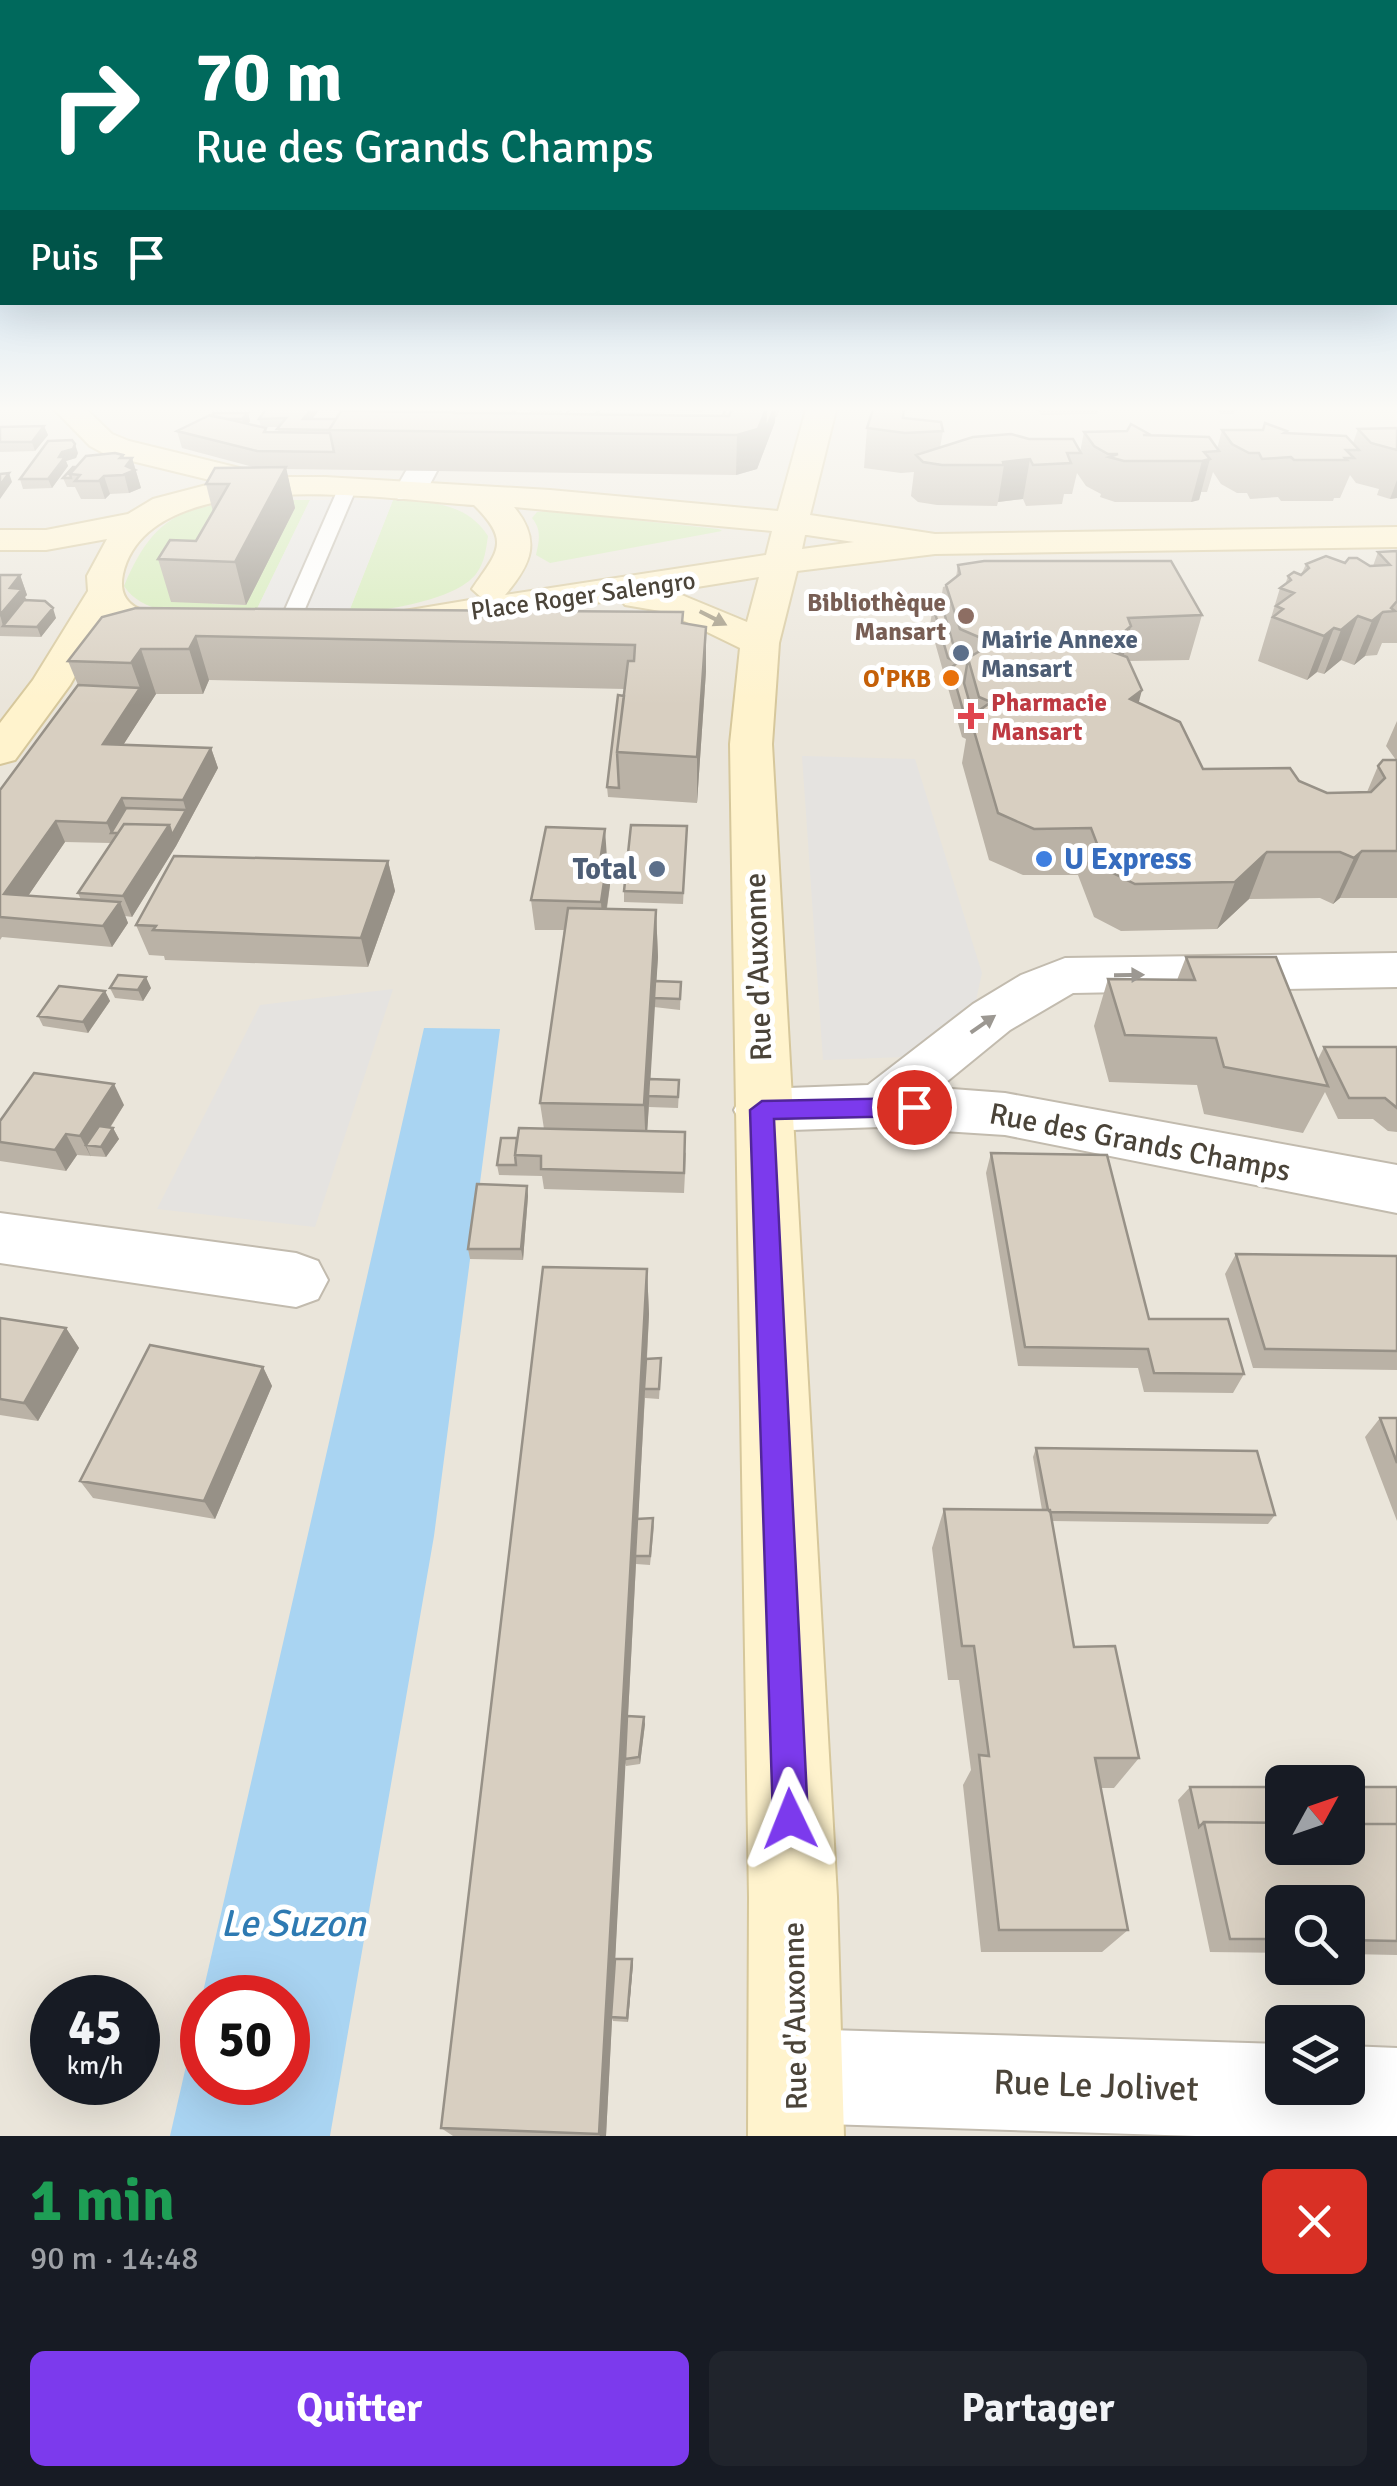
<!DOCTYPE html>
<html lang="fr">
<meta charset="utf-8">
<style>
:root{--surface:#171b24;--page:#20242c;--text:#f1f3f6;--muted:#9ea1a6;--accent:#7c3aed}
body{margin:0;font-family:Signika,sans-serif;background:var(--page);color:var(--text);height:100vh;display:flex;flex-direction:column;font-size:38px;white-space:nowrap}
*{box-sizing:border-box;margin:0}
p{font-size:32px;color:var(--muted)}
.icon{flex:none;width:55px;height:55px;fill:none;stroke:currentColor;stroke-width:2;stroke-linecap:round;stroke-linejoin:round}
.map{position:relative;height:2136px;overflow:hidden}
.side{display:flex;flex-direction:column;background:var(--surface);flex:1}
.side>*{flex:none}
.hud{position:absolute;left:0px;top:0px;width:1398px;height:305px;box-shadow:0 10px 40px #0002;background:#00695c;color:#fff;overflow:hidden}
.needle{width:65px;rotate:50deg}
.fabs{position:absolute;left:1265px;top:1765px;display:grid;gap:20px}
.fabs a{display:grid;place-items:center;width:100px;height:100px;border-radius:15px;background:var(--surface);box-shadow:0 10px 40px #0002;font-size:50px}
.speed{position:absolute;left:30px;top:1975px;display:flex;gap:20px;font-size:50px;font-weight:700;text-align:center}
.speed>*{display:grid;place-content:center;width:130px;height:130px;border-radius:50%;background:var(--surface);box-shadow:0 10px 40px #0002;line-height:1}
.speed small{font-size:25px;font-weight:400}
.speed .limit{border:15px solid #d22;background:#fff;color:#111}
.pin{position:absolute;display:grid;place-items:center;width:85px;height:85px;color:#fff;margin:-42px;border:5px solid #fff;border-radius:50%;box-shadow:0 2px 10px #0007}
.me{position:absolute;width:110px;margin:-55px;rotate:358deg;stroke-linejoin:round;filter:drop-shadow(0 0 8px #0008)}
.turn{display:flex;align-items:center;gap:35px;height:210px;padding:0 30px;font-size:45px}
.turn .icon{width:130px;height:130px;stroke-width:2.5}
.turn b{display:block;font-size:70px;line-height:85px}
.then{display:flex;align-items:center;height:95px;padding:0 30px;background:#0003;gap:20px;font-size:38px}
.round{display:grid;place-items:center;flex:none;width:105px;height:105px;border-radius:15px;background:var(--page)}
.summary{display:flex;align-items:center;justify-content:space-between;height:170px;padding:0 30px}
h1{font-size:60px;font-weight:800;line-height:75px;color:#1e9e55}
.cta{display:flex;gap:20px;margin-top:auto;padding:20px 30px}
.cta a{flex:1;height:115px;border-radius:15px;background:var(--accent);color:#fff;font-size:40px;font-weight:800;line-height:115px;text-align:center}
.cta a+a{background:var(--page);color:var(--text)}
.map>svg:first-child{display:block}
</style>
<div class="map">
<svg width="1397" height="2136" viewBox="0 0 1397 2136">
<rect width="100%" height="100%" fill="#f6f3ec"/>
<!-- residential -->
<path fill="#eae5da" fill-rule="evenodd" d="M0,406H1397V2136H0ZM1282,1782H1348V1848H1282ZM1282,1902H1348V1968H1282ZM52,1998H138V2082H52ZM202,1998H288V2082H202ZM1282,2022H1348V2088H1282Z"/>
<!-- green -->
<path fill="#d2eab5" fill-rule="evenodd" d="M275,500H310L254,615C214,612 148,623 124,586C158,504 194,505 275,500ZM240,526L246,605L212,604L208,583Z
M393,500C430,502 466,502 488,536C486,549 485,562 476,574C455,601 381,611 348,614Z
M547,511L719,529L722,531L550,563L536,555C539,541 542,530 532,518L537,512Z"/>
<!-- parking -->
<path fill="#e5e3e0" d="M310,500H393L348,614L254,615Z
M802,756L915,759L982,973L973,1014L905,1057L823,1060Z
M393,989L315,1227L157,1209L260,1005Z"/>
<!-- water -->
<path fill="#a9d4f2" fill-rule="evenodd" d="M424,1028L500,1029L434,1536L330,2136H170ZM202,1998H288V2082H202Z"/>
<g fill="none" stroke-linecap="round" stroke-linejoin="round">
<defs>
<path id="lane" d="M347,484L356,489L296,630L286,636L279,634L276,630L338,489Z"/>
<path id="street" d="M421,461L432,464L437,471L422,499H398L394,492L410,464Z
M1397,953V987L1073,993L1010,1030L939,1088L1005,1093L1397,1165V1213L1005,1135L881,1127L762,1131L742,1125L734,1110L742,1095L762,1089L868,1085L973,1004L1021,975L1065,958Z
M0,1213L296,1253L318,1261L328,1280L318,1299L296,1307L0,1263Z
M796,2029L1282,2044V2088H1348V2046L1397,2048V2136H1196L796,2123L763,2109L749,2076L763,2043Z"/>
<path id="secondary" d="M51,406H83L112,434L129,441L260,473L263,477H325L550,490L778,511L807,406H837L810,515L935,534L1397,527V547L935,554L797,571L779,643L772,744L837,1897L844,2136H748L749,1897L730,744L740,648L666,612L625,605L621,599L405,632L392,629L386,621L392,613L482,598L472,589C497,552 512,542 474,505C391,500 149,460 123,574C113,621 176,614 202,621L208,629L202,637C169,645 136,640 107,620L70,685L15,760L0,764V723L33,680L88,591L87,576L107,539L46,550H0V530H46L128,514L153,499L218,482L107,455L90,446ZM514,507L772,531L766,555L505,595C531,564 542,541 514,507ZM805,535H807L854,542L802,549ZM759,577L747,622L672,591Z"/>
</defs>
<!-- lane casing -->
<use href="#lane" stroke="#c2bbae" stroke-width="4"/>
<!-- street casing -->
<use href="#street" stroke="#c2bbae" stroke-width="4"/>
<!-- secondary casing -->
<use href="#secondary" stroke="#d6c79b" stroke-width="4"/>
<!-- lane -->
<use href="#lane" fill="#fff" fill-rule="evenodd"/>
<!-- street -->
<use href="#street" fill="#fff" fill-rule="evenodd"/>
<!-- secondary -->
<use href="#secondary" fill="#fff3cd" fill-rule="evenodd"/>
</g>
<!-- wall -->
<path fill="#bab2a6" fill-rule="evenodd" d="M233,406H322L312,419H336L339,414L338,409L340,406H374V412L454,413L457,406H564L561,414L600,408V414L722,416L723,406H781L777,417H775V422L757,469L736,475L286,469L295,508L246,605L171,602L158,559L196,541L213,512L206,484L257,468L182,448L177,431L248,413L250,421L248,424L261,427L259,419L267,407L233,408ZM516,407H530V414L517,413ZM264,427H279L278,432H267L266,428Z
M641,406H705L703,412L641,408Z
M1036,406H1099L1097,414L1041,415Z
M1215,406H1236L1234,414H1221L1215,408Z
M903,418L943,431L940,448L1080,452L1084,432L1148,435L1217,449L1222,430L1286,433L1353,443L1358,429L1397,428V498L1390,499L1377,495L1379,489L1356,483L1350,475L1340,498H1334L1333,501H1281L1278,497L1250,499L1247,493H1237L1221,484L1213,472L1207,492H1201L1199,500L1191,502H1115L1100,497L1101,494L1086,486L1077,473L1072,494H1064L1062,504L1026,506L1023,499L998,502L997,506L937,505L918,502L911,496L914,472L901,473L864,468L867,428Z
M44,426L48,435L35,451L0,452V427Z
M78,453L76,458L66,461L68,466L52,488L23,489L20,479Z
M123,455L124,458H132L141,488L129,493L110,494L105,499H81L75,487H67L63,478L76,467Z
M1397,551V643H1382L1377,655L1365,656L1354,665L1341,660L1324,674L1317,672L1307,680L1258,661L1280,588L1285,585L1288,576L1301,575L1306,564L1345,563L1373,566L1378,552Z
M958,565L1202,615L1189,660L1129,661L1139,703L1203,769L1299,781L1327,793L1367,792L1378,766L1396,760L1386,746L1397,721V898H1340L1333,904L1320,898L1249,899L1217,929L1121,931L1094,917L1078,875H1023L989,860L962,763L966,739L962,737L948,688L949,680L945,678L930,625L933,606L941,600L943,587L946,586L956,577Z
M0,575H20L27,595L25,597L27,600L56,618L41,637L0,636Z
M102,617L683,623L706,627V671L697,803L608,797L607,787L625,689L209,680L203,694H156L123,745L211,748L218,768L176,846L132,917L125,916L128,923L112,947L2,937L0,940V790L78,685L68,661ZM65,842L111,843L78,893L81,900L28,896Z
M687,826L683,904L624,902V891Z
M606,855H608L610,885L607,909L656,910L658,957L656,981L681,982L680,1010L654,1007L650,1079L679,1091L678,1108L649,1107V1103L647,1131L686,1153L684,1193L544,1189L542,1176L499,1175L497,1165L517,1138L544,1129L540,1103L564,930H535L531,900Z
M388,861L395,891L368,967L165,960L164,956L149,955L136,925Z
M1186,957L1317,1061L1324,1047H1397V1132L1388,1131L1373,1119H1338L1325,1092L1303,1133L1204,1114L1197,1085L1109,1082L1094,1026L1108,979L1177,980Z
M110,988H151L143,1001L115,998Z
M105,991L110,1001L88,1033L43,1026L38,1016Z
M124,1105L110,1128H113L119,1139L106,1157L77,1155L66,1171L0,1161V1121Z
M991,1153L1149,1319L1244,1374L1233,1393L1144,1392L1138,1368L1018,1366L986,1173Z
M527,1186L528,1196L523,1260L470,1259L468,1249Z
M1236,1254L1397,1256V1370L1253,1368L1225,1274Z
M647,1269L649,1314L647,1359L661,1358V1368L659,1399L645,1398V1396L638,1519L653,1518L654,1527L650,1565L636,1564L628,1716L645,1724L640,1764L626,1766L625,1763L615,1959H632L633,1964L628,2022L613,2021L612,2018L606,2136H453L441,2128Z
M0,1318L66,1328L79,1348L38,1421L0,1415Z
M263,1367L272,1386L215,1519L93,1498L80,1481Z
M1380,1418H1397V1521L1365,1437Z
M1036,1448L1275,1515L1268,1524L1052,1521L1074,1647L1139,1758L1114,1788H1101L1128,1930L1102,1952H981L963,1785L971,1770L959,1680H948L932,1548L944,1509L1042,1510L1033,1457Z
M1190,1787H1397V1955L1348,1954V1902H1282V1953L1210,1952L1178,1800Z"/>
<!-- shaded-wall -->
<path fill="#979187" d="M314,406H322L305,428L303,419Z
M776,406L775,422L757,469L736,475L737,435L766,409Z
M248,413L250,421L245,428L242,419Z
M44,426L48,435L35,451L32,442Z
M75,444L78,453L76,458L66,461L68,466L52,488L48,479L59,457L62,452Z
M123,455L126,466L132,458L141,488L129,493L120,458Z
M1030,459L1023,499L998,502L1004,465L1003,462Z
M1210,459L1199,500L1191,502L1202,461Z
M286,467L295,508L246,605L235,562Z
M9,473L12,482L0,499V485Z
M104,476L110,494L105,499L99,481Z
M1397,480V498L1390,499Z
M20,575L27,595L25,597L30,608L3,626L0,615L10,588Z
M53,608L56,618L41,637L37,627Z
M1383,612L1365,656L1354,665L1372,621Z
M1358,616L1341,660L1324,674L1341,630Z
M1131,626L1120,670L1106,682L1117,638Z
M706,627V671L697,803V757Z
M1334,628L1317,672L1307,680L1324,636Z
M196,636L209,680L203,694L189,649Z
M141,649L156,694L111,764L103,744L140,688L131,663Z
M1142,690L1130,736V699Z
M211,748L218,768L176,846L132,917L123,896L169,825L186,810L183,800Z
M122,798L130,818L111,833L107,823Z
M56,821L65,842L15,915L4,894Z
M605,829L607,858L601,855Z
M1362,851L1340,898L1333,904L1354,858Z
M1267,852L1249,899L1217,929L1235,882Z
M608,855L610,885L603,932L601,902Z
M388,861L395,891L368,967L361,938Z
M120,902L128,923L112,947L103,926Z
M656,910L658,957L646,1152L644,1105Z
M146,977L151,988L143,1001L138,990Z
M105,991L110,1001L88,1033L83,1022Z
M114,1084L124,1105L98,1146L86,1145L91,1157L80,1136Z
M113,1128L119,1139L106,1157L101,1147Z
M66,1134L77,1155L66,1171L55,1150Z
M527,1186L528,1196L523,1260L521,1249Z
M647,1269L649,1314L606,2136H600L599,2134Z
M66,1328L79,1348L38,1421L24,1403Z
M263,1367L272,1386L215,1519L204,1501Z
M644,1717L645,1724L640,1764L639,1757Z
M632,1959L633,1964L628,2022L627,2018Z"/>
<!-- building -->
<path fill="#d8cfc1" stroke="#979187" stroke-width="2.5" d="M268,406H314L303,419H336L329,430L277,429L286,418L259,419Z
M340,406H371L369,409H338Z
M457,406H516L513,413H454Z
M723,406H775L765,431L766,409L733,407L729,416H723L726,409L722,408Z
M874,406H904L903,418L941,422L943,431L905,433L867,428Z
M571,407L600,408L596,414H566Z
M733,407L766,409L758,429L737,435L329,430L341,411L729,416Z
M213,413H248L242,419H227L212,416Z
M210,415L266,428L264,432L330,433L334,452L257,451L177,431Z
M1265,423L1287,431L1284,433L1346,436L1359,450H1346L1354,458H1345L1347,460H1294L1291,457L1262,459L1259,453H1249L1232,444L1222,430H1263Z
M1131,424L1149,434L1143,435L1209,437L1219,451L1204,452L1210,459L1202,461H1124L1109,457L1118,454H1108L1094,446L1084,432L1127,431Z
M44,426L32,442H0V427Z
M1397,428V450L1371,443L1358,429Z
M1011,434L1029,439H1073L1081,453H1067L1071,463L1033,465L1030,459L1003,462L1004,465H942L923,462L916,455L973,437Z
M72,440L75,444L73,449L62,452L59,457H65L48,479H20L48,441Z
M115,453L123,455L120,458H132L126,466L135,470L123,475L104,476L99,481H75L80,475L70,474L86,456Z
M73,467H76L70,474L71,478H63Z
M286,467L235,562L158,559L170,540L196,541L229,484H206L215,468Z
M9,473L0,485V474Z
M1397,551V601L1391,608L1395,611L1383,612L1372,621L1358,616L1341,630L1334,628L1324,636L1273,617L1283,609L1276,606L1294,593L1280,588L1291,580L1288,576L1294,572L1301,575L1309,568L1306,564L1326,556L1345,563L1349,558H1357L1370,566L1390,565L1378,552Z
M984,561H1171L1202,615L1128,618L1131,626L1117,638H1096L1099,647L1127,657L1142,690L1130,699L1180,722L1203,769L1290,768L1299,781L1327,793L1371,792L1385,778L1378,766L1383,760H1397V851H1362L1354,858L1340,852H1267L1235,882L1135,884L1107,870L1091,828L1034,829L998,813L970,717L991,702L979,697L968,658L985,648L981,638L960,629L946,585L960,574L958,565Z
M0,575H20L10,588L22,589L0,615Z
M944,598L943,609L956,654L968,659L964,683L973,715L970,717L971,720L965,717L951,668L957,663L948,658L933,606Z
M24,600L45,601L53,608L37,627L3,626Z
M136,608L683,612L682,623L706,627L697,757L617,752L628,661H634L635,645L196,636L189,649H141L131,663L68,661L102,617Z
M78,685L140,688L103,744L211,748L183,800L122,798L107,823L56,821L4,894L120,902L103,926L0,917V790Z
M618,695L624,696L617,752L619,788L607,787Z
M126,808L186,810L172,835L169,825L124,824L118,833H111Z
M124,824L169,825L123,896L78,893Z
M631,825L687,826L683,893L624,891Z
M546,827L605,829L601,855H608L601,902L531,900Z
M174,856L388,861L361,938L153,930L156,926L136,925Z
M568,908L656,910L644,1105L540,1103Z
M1186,957H1276L1328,1086L1224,1067L1216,1038L1125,1035L1108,979L1195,980Z
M118,975L146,977L138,990L110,988Z
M655,981L681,982L680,999L654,998Z
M59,986L105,991L83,1022L38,1016Z
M1324,1047H1397V1108L1385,1098H1349Z
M34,1073L114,1084L80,1136L66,1134L55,1150L0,1142V1121Z
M649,1079L679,1080L678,1097L648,1096Z
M99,1126L113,1128L101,1147L86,1145Z
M519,1128L685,1132L684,1173L541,1169V1156L515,1155Z
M501,1138H517L515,1155L516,1165H497Z
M991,1153L1107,1155L1149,1319H1228L1244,1374L1154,1373L1148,1349L1025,1347Z
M477,1184L527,1186L521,1249H468Z
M1236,1254L1397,1256V1351L1265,1349Z
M543,1267L647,1269L599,2134L441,2128Z
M0,1318L66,1328L24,1403L0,1399Z
M150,1345L263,1367L204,1501L80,1481Z
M661,1358L659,1389H644L646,1359Z
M1380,1418H1397V1463Z
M1036,1448L1257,1451L1275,1515L1050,1512L1048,1510Z
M944,1509L1050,1510L1074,1647L1115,1646L1139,1758H1095L1128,1930H999L979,1755L989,1756L974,1646H962Z
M653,1518L650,1556H635L637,1519Z
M627,1716L644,1717L639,1757L625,1759Z
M1190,1787H1282V1823L1204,1822L1199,1827Z
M1348,1787H1397V1824H1348Z
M1204,1822L1282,1823V1848H1348V1824H1397V1941L1348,1940V1902H1282V1939H1230Z
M615,1959H632L627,2018L611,2017Z"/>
<!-- one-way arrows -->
<defs><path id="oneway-solid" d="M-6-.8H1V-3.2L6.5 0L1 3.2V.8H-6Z" transform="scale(2.5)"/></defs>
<use fill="#9c937c" href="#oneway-solid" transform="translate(713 618) rotate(27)"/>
<g fill="#9c9892">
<use href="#oneway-solid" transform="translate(1129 975) rotate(-1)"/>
<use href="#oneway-solid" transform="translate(983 1024) rotate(-35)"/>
</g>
<!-- sky -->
<linearGradient id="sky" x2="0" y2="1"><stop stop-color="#8fc1ec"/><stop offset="0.58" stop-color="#fbfaf6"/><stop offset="1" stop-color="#fbfaf6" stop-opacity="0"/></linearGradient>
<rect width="1397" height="705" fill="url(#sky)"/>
<!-- route -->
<path fill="#7c3aed" stroke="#51269a" stroke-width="2.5" d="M914,1098L925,1107L914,1116L774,1119L808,1819L803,1831L790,1836L778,1831L773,1819L750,1110L762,1101Z"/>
<!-- markers -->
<circle fill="#8d6e63" stroke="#fff" stroke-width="4" cx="966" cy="616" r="10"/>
<g fill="#5c6f8a" stroke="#fff" stroke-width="4">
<circle cx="961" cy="653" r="10"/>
<circle cx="657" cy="869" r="10"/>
</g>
<circle fill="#e8710a" stroke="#fff" stroke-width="4" cx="951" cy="678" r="10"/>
<path fill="#e0444e" stroke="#fff" stroke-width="4" d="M966 701h10v10h10v10h-10v10h-10v-10h-10v-10h10z"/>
<circle fill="#3f7fe0" stroke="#fff" stroke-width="4" cx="1044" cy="859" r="10"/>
<g text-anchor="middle" stroke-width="10" stroke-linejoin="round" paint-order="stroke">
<!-- far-street labels -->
<g font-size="25" fill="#4b4439" stroke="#fff">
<text transform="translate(583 595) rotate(-8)" y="9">Place Roger Salengro</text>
</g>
<!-- far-education labels -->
<g font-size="25" font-weight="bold" fill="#785e54" stroke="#fff" text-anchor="end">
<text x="946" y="611">Bibliothèque<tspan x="946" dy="29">Mansart</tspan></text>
</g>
<!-- far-service labels -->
<g font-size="25" font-weight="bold" fill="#4e5e75" stroke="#fff" text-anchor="start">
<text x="981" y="648">Mairie Annexe<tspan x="981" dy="29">Mansart</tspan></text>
</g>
<!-- far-food labels -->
<g font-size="25" font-weight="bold" fill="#c56008" stroke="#fff" text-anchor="end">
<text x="931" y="687">O'PKB</text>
</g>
<!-- far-health labels -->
<g font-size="25" font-weight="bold" fill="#be3a42" stroke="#fff" text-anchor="start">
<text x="991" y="711">Pharmacie<tspan x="991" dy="29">Mansart</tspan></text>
</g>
<!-- shop labels -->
<g font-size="30" font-weight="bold" fill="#366cbe" stroke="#fff" text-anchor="start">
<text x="1064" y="869">U Express</text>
</g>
<!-- service labels -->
<g font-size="30" font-weight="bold" fill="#4e5e75" stroke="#fff" text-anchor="end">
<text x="637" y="879">Total</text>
</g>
<!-- street labels -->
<g font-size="30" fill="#4b4439" stroke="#fff">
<text transform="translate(758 967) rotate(-92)" y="10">Rue d'Auxonne</text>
<text transform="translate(1140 1142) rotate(11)" y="10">Rue des Grands Champs</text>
<text transform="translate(795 2016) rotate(-91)" y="10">Rue d'Auxonne</text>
</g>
<!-- near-street labels -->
<g font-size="35" fill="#4b4439" stroke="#fff">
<text transform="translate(1096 2085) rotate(2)" y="12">Rue Le Jolivet</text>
</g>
<!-- near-water labels -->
<g font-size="38" font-style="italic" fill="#2e7ab2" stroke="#fff">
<text x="293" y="1936">Le Suzon</text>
</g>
</g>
</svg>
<div class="fabs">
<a><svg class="needle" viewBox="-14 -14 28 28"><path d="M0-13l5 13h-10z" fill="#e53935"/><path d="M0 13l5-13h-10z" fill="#9ea1a6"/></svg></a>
<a><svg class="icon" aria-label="search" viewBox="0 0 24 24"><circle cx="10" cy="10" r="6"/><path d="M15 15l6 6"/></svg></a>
<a><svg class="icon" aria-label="layers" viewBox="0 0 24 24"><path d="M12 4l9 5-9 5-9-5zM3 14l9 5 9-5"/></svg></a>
</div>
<div class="speed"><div>45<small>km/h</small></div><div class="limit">50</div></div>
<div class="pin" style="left:914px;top:1107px;background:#d93025"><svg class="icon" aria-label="arrive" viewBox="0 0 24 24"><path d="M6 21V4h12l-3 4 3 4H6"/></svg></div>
<svg class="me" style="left:790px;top:1819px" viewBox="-20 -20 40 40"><path d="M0-17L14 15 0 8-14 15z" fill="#7c3aed" stroke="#fff" stroke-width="4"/></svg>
<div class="hud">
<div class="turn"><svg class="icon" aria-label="right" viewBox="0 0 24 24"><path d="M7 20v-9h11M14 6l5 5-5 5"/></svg><div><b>70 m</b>Rue des Grands Champs</div></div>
<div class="then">Puis<svg class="icon" aria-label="arrive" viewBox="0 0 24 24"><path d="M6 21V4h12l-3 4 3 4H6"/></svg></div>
</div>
</div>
<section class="side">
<div class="summary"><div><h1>1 min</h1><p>90 m · 14:48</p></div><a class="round" style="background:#d93025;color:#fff"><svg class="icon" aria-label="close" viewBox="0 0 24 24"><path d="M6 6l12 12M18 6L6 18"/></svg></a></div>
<div class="cta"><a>Quitter</a><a>Partager</a></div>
</section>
